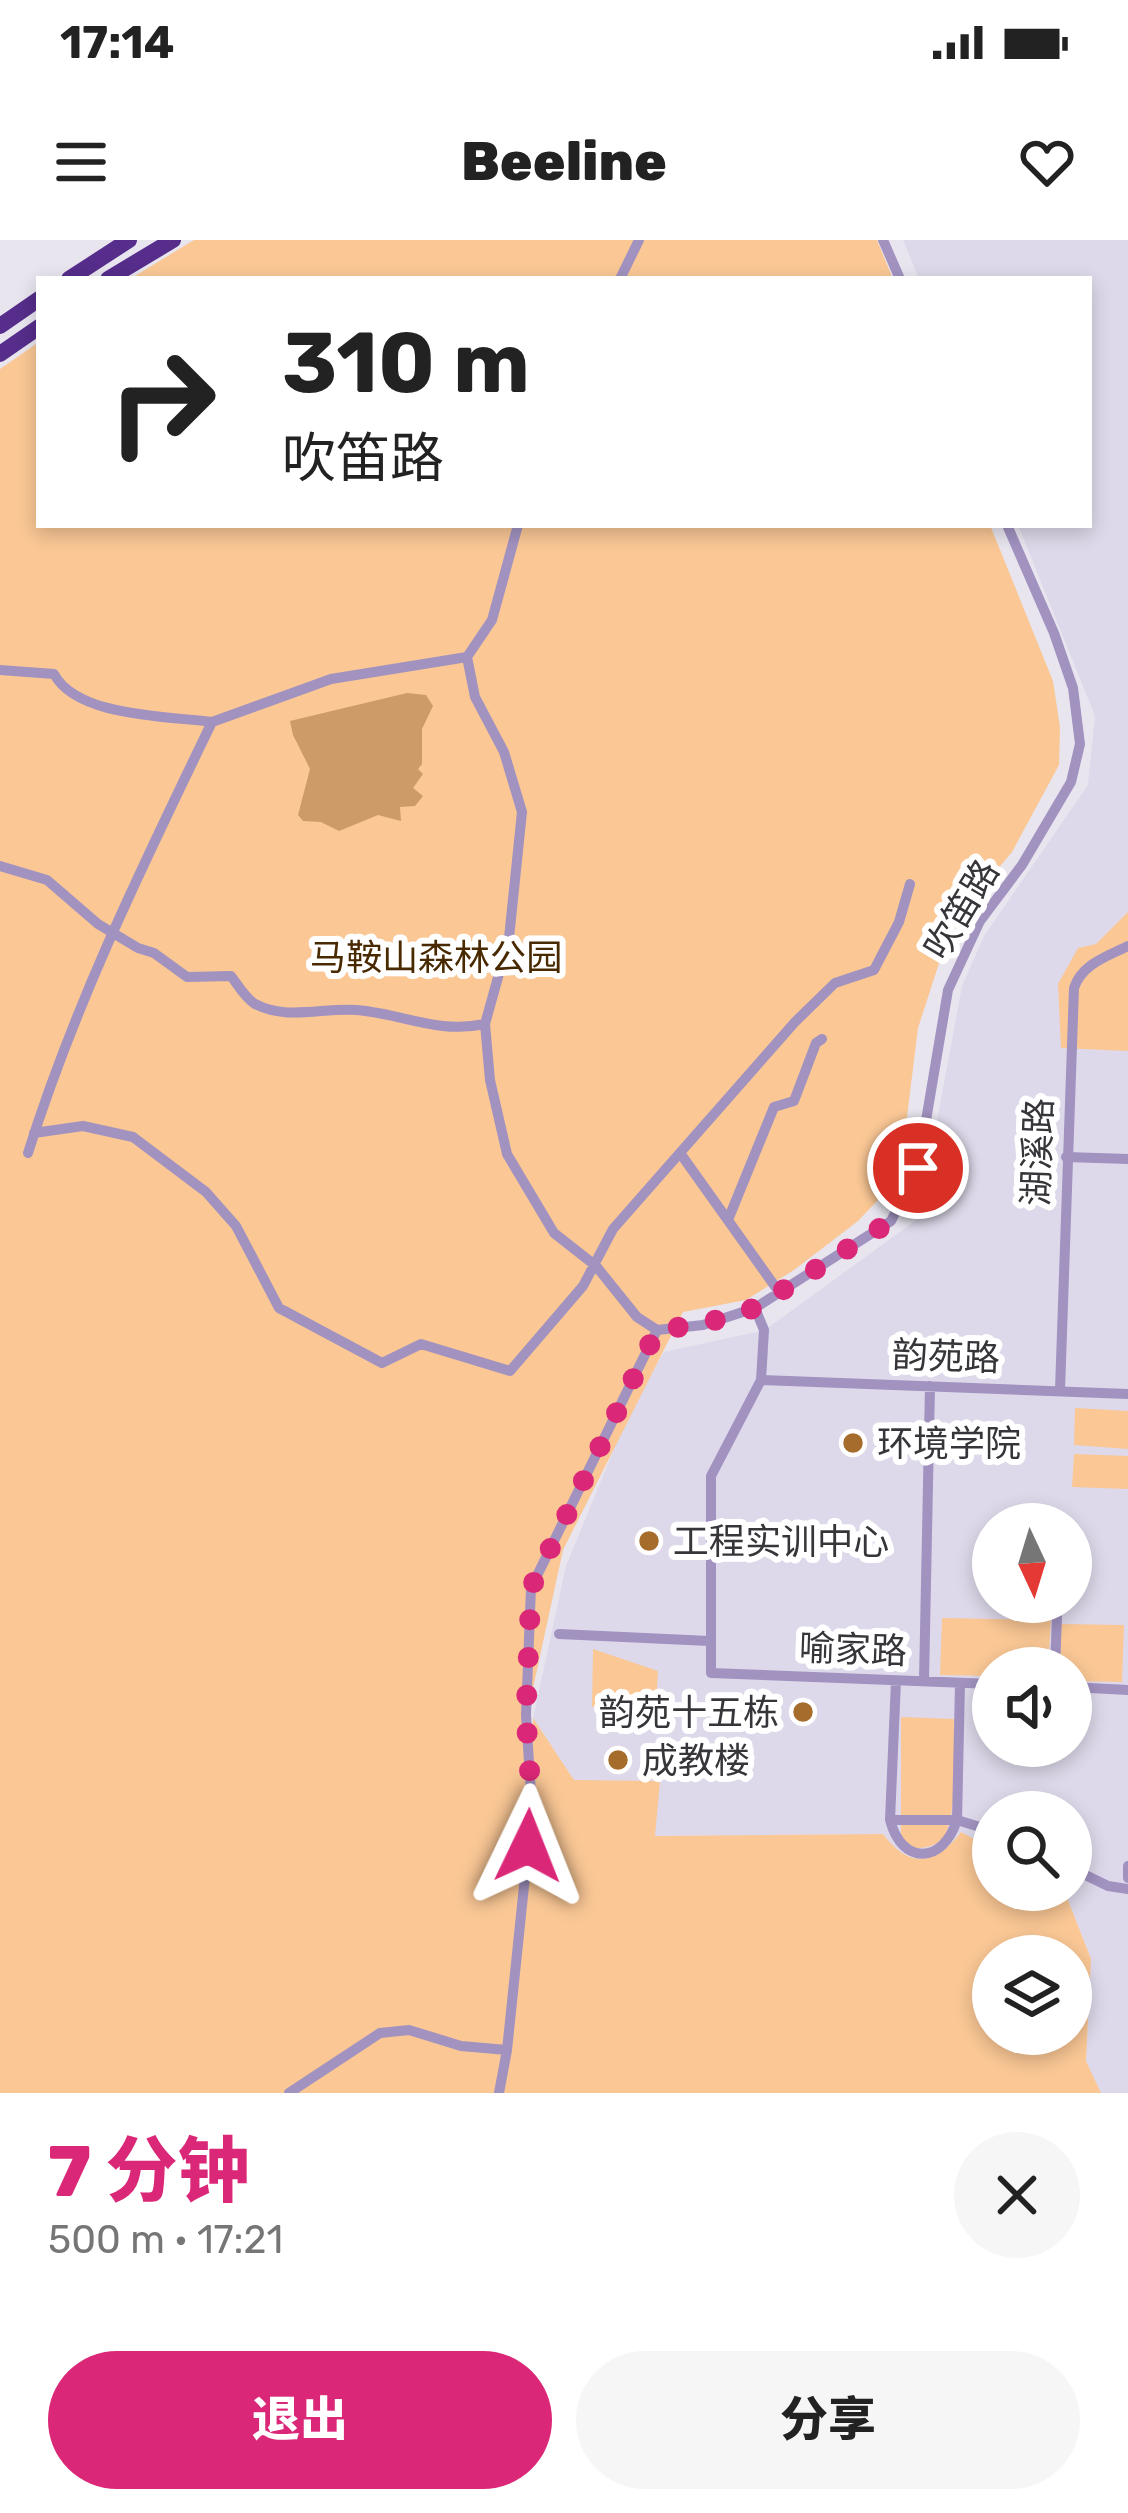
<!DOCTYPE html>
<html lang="zh">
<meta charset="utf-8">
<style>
:root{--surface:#fff;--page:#f6f6f6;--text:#222;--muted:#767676;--accent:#db2777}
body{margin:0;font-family:Rubik,"Noto Sans SC",sans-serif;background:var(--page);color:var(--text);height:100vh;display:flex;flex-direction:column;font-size:45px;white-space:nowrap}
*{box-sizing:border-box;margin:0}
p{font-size:39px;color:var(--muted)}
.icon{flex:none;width:66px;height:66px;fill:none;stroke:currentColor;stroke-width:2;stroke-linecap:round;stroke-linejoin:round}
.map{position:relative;height:1853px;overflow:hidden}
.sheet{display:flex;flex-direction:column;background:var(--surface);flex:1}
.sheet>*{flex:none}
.guide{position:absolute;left:36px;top:36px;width:1056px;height:252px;border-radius:0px;box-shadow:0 6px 18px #0003;background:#fff;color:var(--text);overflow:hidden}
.needle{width:78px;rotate:176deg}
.controls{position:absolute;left:972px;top:1263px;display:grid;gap:24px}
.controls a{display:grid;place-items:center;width:120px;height:120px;border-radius:50%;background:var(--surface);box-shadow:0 6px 18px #0003;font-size:60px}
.pin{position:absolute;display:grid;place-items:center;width:102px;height:102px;color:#fff;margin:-51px;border:6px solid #fff;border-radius:50%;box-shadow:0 3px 12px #0007}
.me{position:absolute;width:132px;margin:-66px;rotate:2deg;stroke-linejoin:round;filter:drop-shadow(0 0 9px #0008)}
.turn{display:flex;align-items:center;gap:42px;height:252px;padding:0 48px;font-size:54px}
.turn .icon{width:156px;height:156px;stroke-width:2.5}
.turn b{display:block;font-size:84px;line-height:102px}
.round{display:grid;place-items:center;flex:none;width:126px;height:126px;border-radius:63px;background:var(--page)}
.overview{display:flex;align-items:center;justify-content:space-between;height:204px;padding:0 48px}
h1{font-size:72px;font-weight:800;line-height:90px;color:var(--accent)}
.action{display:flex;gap:24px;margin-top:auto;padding:24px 48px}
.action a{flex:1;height:138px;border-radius:72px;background:var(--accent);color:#fff;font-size:48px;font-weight:800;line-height:138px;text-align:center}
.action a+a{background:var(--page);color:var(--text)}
.status{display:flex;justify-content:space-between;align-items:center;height:84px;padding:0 60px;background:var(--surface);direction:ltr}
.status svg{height:33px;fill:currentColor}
header{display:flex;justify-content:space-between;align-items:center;height:156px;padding:0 48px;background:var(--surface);font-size:54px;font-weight:800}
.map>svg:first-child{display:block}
</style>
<div class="status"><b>17:14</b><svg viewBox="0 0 49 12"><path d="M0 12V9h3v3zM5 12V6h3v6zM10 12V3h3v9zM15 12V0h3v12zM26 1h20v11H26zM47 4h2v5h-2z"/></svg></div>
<header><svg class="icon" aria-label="menu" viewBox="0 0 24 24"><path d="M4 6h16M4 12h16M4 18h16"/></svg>Beeline<svg class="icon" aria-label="heart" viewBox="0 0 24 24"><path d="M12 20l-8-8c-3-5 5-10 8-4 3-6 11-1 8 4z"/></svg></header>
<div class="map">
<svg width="1128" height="1853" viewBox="0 0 1128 1853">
<rect width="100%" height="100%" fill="#e8e5ef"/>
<!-- built -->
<path fill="#ded9ea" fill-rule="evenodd" d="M903,0H1128V1853H1101L1086,1821L1091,1719L1064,1650H1071V1572H993V1609L961,1592L945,1614L921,1620L895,1611L883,1594L654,1596L574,1540L533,1478L566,1326L628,1175L664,1112L765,1090L919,978L962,746L984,696L1088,545L1095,476L1018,285H1089V39H919ZM993,1284H1071V1362H993ZM993,1428H1071V1506H993Z"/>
<!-- green -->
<path fill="#fac795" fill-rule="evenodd" d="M194,0H877L893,39H130Z
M39,102V285H990L1053,441L1060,487L1059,525L1012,612L966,667L944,708L918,788L902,917L880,958L858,981L794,1030L746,1060L683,1072L563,1310L527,1476L533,1485V1478L574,1540L660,1541L655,1596L883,1594C910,1630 936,1625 961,1592L993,1609V1650H1064L1091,1719L1086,1821L1101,1853H0V129ZM993,1716H1071V1794H993Z
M1128,672V811L1061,808L1058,744L1078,708L1096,704Z
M1075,1168L1128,1171V1209L1074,1205Z
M1074,1214L1128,1216V1249L1072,1247Z
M942,1378L1051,1380L1048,1428H993V1436L940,1435Z
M1060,1384L1124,1385L1122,1442L1071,1441V1428H1058Z
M593,1409L658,1431L655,1483L617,1484L600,1466L592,1467Z
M901,1477L954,1479C953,1506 959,1580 942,1599C934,1607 925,1608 914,1608L901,1598Z"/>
<!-- water -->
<path fill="#cc9b68" d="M407,453L426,455L433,466L422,489V524L418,529L423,534L413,548L423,556L415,566L400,567L401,581L378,575L339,591L321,582L303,581L298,575L310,529L293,495L290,481Z"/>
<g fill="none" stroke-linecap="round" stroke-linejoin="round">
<!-- minor -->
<path stroke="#a192c0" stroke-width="10" d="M883,0L900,39
M620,39L639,0
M518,285L492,380L467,417L475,457L504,512L522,572L509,698L485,784L490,840L507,914L554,993L596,1026L637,1077L657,1090
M0,430L54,434C77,477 167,476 212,482
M0,626L47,640L98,684L138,708L154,713L187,737L231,736C238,745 245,758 255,764C287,781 324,767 357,770C404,774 437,794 485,784
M34,893L83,886L133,897L206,952L236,986L279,1068L382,1123L421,1104L510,1131L583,1046L613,989L795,782L835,743L874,730L899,682L910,644
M28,913C75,763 144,623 212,482L331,439L467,417
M680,913L779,1052
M1066,917L1128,919
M728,980L774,867L794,861L816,803L822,799
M755,1068L764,1090L761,1140L711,1236V1433L993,1444
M761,1140L1128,1154
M1060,1150L1074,748C1082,724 1106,717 1128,706
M559,1394L709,1401
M1055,1428L1057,1377
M896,1441L890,1580C902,1626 943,1624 957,1580L960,1443
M924,1441L930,1146
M1071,1447L1128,1450
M890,1580H957L993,1591
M1128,1626V1638
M1071,1628L1108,1646L1128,1649
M289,1853L380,1793L409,1790L461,1806L507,1810
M499,1853L507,1810L532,1569L526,1475L531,1348L657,1090L703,1085L755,1068L891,981L918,928L948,750L980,681L1022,625L1071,542L1080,504L1073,448L1054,393L1007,285"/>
<!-- highway -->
<path stroke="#562d8b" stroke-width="16" d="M69,39L129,0
M108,39L173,0
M0,86L39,59
M0,114L39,87"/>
</g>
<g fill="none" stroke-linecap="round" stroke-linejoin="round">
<!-- route -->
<path stroke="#db2777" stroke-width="21" stroke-dasharray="0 37.8" d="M528,1606L532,1569L526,1475L531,1348L657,1090L703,1084L755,1068L891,981L918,928"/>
</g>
<!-- markers -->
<g fill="#a66c2b" stroke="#fff" stroke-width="4.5">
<circle cx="853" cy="1203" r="12"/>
<circle cx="649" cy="1301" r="12"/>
<circle cx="803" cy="1472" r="12"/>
<circle cx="618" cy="1520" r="12"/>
</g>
<g text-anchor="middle" stroke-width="12" stroke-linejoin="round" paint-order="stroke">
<!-- street labels -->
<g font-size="36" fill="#373539" stroke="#fff">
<text transform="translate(961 669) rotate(-59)" y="13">吹笛路</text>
<text transform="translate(1037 912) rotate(-88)" y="13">湖溪路</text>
<text transform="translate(946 1116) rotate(2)" y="13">韵苑路</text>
<text transform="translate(853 1409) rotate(2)" y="13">喻家路</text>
</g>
<!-- park labels -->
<g font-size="36" fill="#492900" stroke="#fff">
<text x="436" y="730">马鞍山森林公园</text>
</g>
<!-- poi labels -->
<g font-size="36" fill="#373539" stroke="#fff" text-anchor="start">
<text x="877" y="1216">环境学院</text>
<text x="673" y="1314">工程实训中心</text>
<text x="779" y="1485" text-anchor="end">韵苑十五栋</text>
<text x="642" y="1533">成教楼</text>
</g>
</g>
</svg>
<div class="controls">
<a><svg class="needle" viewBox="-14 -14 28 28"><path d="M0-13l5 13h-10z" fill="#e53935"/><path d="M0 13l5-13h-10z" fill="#767676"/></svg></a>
<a><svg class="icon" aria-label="sound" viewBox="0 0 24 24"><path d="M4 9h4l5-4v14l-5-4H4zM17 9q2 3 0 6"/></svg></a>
<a><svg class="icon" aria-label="search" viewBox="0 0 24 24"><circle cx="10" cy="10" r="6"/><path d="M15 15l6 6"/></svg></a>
<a><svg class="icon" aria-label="layers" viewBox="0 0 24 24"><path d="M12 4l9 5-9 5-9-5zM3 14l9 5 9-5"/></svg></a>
</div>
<div class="pin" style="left:918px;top:928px;background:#d93025"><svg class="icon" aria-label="arrive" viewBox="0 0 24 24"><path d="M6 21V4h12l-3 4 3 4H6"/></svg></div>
<svg class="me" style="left:528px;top:1606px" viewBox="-20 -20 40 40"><path d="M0-17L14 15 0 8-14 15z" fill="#db2777" stroke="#fff" stroke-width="4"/></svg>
<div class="guide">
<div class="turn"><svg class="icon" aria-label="right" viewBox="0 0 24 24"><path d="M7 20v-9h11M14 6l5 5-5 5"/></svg><div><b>310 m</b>吹笛路</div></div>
</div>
</div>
<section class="sheet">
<div class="overview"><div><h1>7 分钟</h1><p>500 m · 17:21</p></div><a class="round"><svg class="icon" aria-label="close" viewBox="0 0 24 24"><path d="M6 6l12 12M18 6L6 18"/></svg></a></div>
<div class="action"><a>退出</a><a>分享</a></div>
</section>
